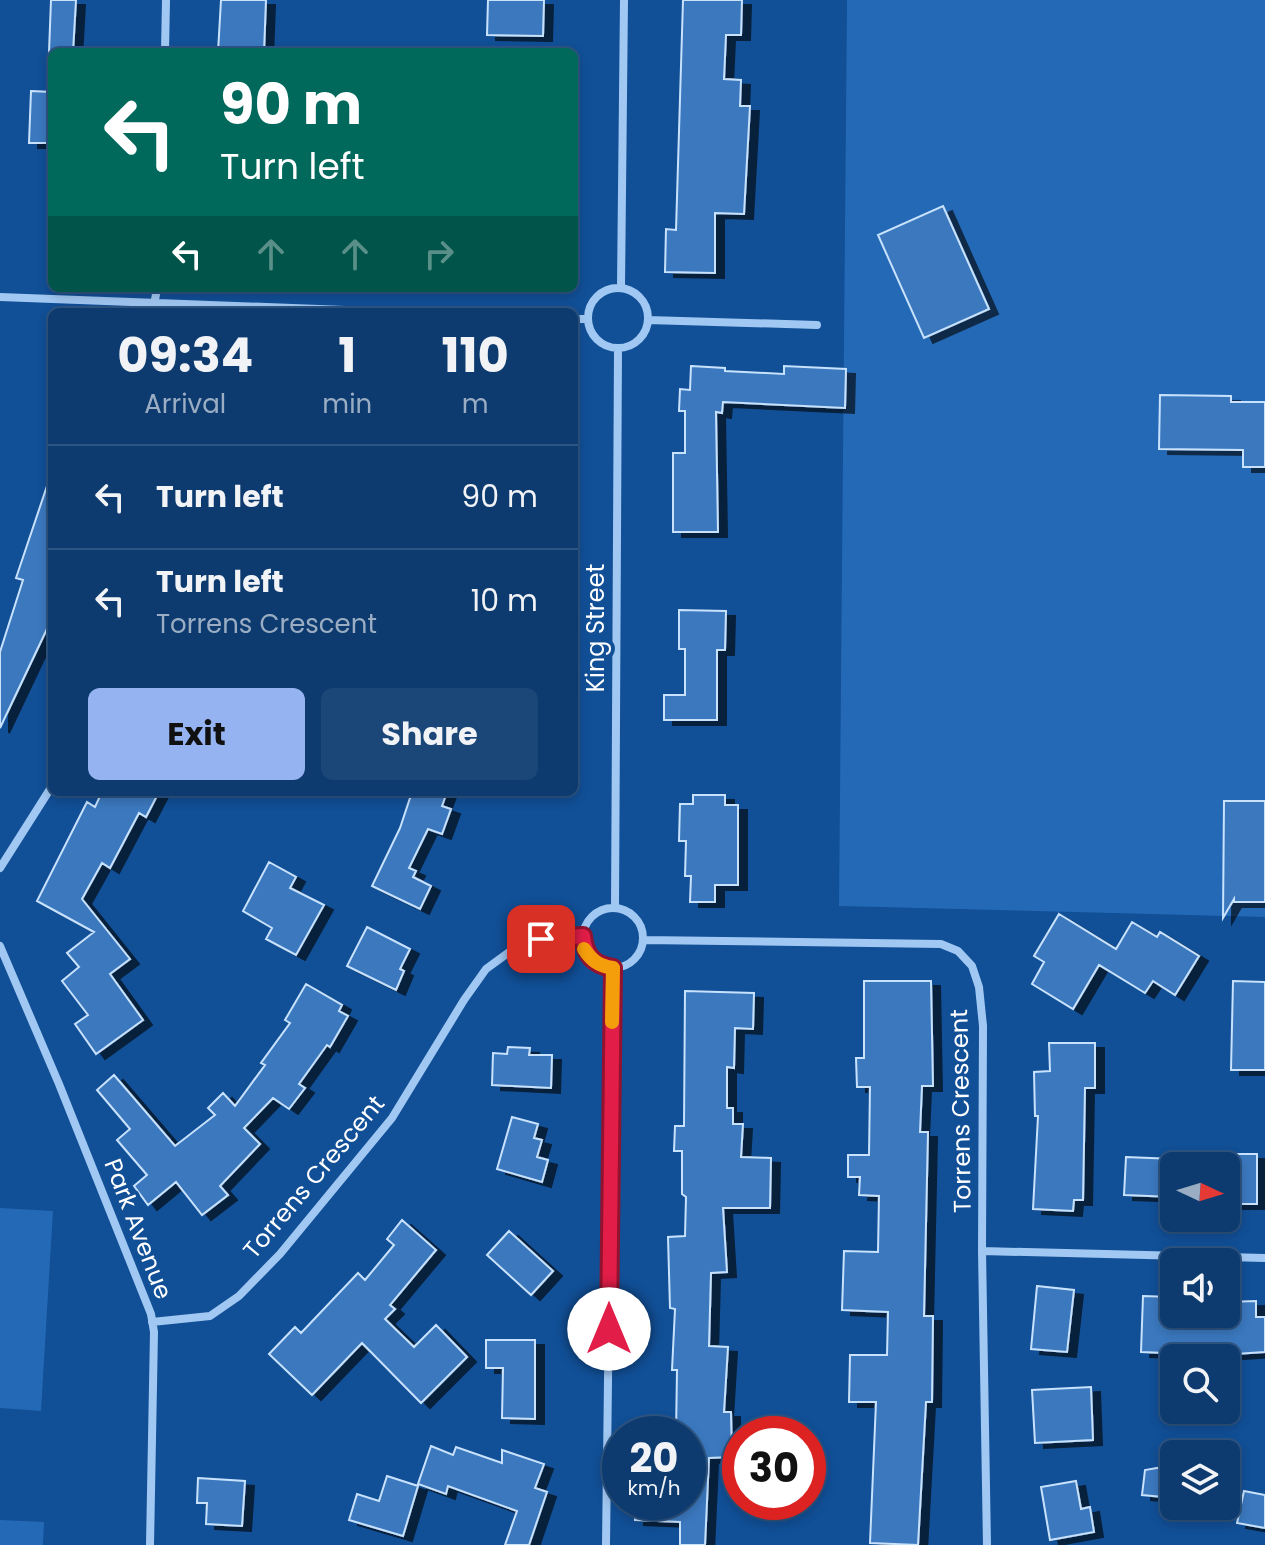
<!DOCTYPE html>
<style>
:root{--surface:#0d3b70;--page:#1b4678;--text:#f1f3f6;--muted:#9aadc3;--line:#2d5583;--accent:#95b2f1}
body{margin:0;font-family:Poppins,sans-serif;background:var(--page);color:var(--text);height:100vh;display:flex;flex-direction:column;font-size:30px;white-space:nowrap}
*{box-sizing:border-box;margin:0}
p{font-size:26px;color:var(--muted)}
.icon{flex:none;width:44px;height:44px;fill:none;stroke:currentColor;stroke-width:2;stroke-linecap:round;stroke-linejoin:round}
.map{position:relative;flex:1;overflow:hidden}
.sheet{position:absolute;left:48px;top:308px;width:530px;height:488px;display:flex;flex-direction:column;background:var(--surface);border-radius:12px;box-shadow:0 4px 12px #0003,0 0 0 2px var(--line)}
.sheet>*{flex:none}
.top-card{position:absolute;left:48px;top:48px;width:530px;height:244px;border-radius:12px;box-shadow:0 4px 12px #0003,0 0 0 2px var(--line);background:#00695c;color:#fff;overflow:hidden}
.needle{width:52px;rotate:94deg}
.tools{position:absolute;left:1160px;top:1152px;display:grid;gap:16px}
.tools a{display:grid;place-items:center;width:80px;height:80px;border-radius:12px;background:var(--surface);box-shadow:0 4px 12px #0003,0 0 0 2px var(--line);font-size:40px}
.speed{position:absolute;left:602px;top:1416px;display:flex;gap:16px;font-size:40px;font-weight:700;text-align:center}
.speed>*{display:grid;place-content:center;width:104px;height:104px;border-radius:50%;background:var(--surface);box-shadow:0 4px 12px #0003,0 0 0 2px var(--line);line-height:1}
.speed small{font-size:20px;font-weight:400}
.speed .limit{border:12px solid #d22;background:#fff;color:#111}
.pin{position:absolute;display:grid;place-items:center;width:68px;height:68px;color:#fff;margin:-34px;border-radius:16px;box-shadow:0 4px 12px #0006}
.me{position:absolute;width:88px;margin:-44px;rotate:0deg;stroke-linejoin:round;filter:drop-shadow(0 0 6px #0008)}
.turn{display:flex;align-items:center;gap:28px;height:168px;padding:0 40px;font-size:36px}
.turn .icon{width:104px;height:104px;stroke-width:2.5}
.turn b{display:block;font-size:56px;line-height:68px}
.lanes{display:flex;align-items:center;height:76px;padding:0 40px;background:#0003;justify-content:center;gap:40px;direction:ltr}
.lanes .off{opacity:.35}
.eta{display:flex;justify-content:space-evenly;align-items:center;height:136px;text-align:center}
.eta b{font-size:48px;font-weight:700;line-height:56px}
.button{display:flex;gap:16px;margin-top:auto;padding:16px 40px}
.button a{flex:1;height:92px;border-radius:12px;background:var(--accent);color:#111;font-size:32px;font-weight:700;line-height:92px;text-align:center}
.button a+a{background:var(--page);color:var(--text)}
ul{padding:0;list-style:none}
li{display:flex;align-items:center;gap:24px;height:104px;padding:0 40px;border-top:2px solid var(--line)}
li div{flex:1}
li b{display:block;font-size:30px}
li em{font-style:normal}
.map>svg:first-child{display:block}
</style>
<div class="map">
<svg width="1265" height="1545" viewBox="0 0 1265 1545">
<defs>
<filter id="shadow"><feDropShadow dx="9" dy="5" stdDeviation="0" flood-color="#0009"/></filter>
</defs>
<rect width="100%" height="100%" fill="#114f96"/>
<!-- green -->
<path fill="#2469b5" d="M847,0H1265V917L839,906Z
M0,1208L53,1211L41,1411L0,1408Z
M0,1520L44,1522L43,1545H0Z"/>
<!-- building -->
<path fill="#3a78be" stroke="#c8e2fd" stroke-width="2" filter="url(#shadow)" d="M51,0H76L73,52H49Z
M221,0H266L264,52H218Z
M488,0H544L543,36L487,35Z
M683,0H742L741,35H726L724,79L741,80L740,106H750L744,214L715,213V273L665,272L666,229L676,230Z
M31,91L52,92V143H29Z
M943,206L989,309L924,338L878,235Z
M691,366L725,368V371L784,374V366L846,369L845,408L723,402L722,413L716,412L718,532H673V453H685V411H679L680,389L690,390Z
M1160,395L1231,396V402H1265V467H1243V450L1159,449Z
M48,483H52V614L46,631L0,728V652L23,580L16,578Z
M679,610L726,611L725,650H717V720H664V695H685V649H679Z
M97,792H159L146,817L139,813L110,868L102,863L82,899L130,959L110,974L143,1020L96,1054L75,1024L88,1015L62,981L79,967L67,953L94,932L37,901L87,802L95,807L101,794Z
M412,792H447L442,806L451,809L442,834L428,829L409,868L416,871L413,877L431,886L420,909L372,886L400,828Z
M693,795H725V805H738V885H715V902H690L691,876H685L686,841H679L680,804H693Z
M1224,801H1265V902H1234V899L1223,918Z
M269,862L296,877L290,888L324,905L296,955L266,939L272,928L243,911Z
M1059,914L1116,949L1132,922L1157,937L1160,932L1199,956L1175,995L1153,981L1145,993L1099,965L1073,1009L1032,984L1044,962L1034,956Z
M367,927L410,949L400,969L404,971L396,990L347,966Z
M864,981H931L933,1086H922L920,1132H928L924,1316H933L932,1402H926L918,1545L870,1543L876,1402H849L850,1355H887L888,1312L842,1310L844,1251L878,1252L879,1196L859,1195L860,1177H848V1155H869L870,1087H857L856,1058H864Z
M1233,981L1265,982V1070H1231Z
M306,984L342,1005L339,1011L348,1016L330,1047L327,1045L299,1084L305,1088L289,1109L273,1098L244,1128L260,1144L220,1186L228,1195L202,1215L176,1182L148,1205L134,1186L147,1175L117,1140L130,1129L97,1090L114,1075L175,1146L215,1115L208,1108L223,1093L235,1106L265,1065L261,1063L290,1023L285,1020Z
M685,991L754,993L753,1029L735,1028L734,1068L727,1067V1108H733V1124H743L741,1157L771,1158L770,1208H723L727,1272L711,1273L709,1346L728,1347L724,1412H731L732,1457L709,1458L705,1545H680V1522L635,1520V1502H688V1434H676L677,1370H672L675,1309L670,1308L668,1237L685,1236L686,1197L682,1194V1151H674L675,1126H684Z
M1049,1043H1095V1088H1085L1083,1200H1074L1073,1211L1033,1209L1038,1116H1035L1034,1072L1050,1071Z
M508,1047L530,1048L529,1055H552L551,1088L492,1085L493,1053L507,1054Z
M512,1117L538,1124L534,1138L542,1140L537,1157L548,1160L542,1182L497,1169Z
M1226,1154H1257V1204H1226Z
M1126,1157L1174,1159V1197L1124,1195Z
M402,1220L436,1250L390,1305L395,1309L385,1319L414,1347L436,1325L467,1357L421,1403L362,1343L312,1395L269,1354L295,1327L301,1333L358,1273L365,1280L394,1245L387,1239Z
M509,1231L553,1271L531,1295L487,1255Z
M1037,1286L1074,1290L1067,1352L1031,1349Z
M1143,1296L1171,1297V1308H1174V1314H1226V1302L1256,1301V1317H1265V1352L1175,1358H1164V1353L1141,1352Z
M486,1340H535V1419L502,1418L503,1368H486Z
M1091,1387L1093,1440L1035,1443L1032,1390Z
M431,1446L453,1455L456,1447L502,1463V1450L544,1464L535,1488L547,1492L529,1545H505L517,1511L448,1486L446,1494L418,1484Z
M1174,1465V1498L1142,1495L1145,1470Z
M387,1476L418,1486L403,1536L349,1520L357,1494L379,1501Z
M198,1478L245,1481L242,1526L206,1524L207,1503H197Z
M1076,1481L1081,1509L1090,1507L1094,1532L1050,1540L1041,1487Z
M1244,1491L1265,1495V1528L1237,1523Z"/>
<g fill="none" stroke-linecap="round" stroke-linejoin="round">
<!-- minor -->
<path stroke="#a1c8f3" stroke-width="8" d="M165,52L166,0
M621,287L624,0
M588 318a30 30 0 1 1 60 0a30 30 0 1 1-60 0Z
M0,297L397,312
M153,312L157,288
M574,319H587
M648,320L817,325
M0,868L52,786
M615,908L618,348
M583 938a30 30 0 1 1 60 0a30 30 0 1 1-60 0Z
M643,940L941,944L958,951L972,966L979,987L983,1026L982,1251L987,1545
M0,946L59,1084L151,1314L154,1332L150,1545
M982,1251L1265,1258
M152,1322L210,1316L239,1296L280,1254L392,1118L464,1000L486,969L512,950L541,939L583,936
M606,1545L613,968"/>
</g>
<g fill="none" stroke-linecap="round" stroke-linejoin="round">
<defs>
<path id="route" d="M541,939L583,936C585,955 593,965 613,968L609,1329"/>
</defs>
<!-- route casing -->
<use href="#route" stroke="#92132f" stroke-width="20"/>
<!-- route -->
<use href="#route" stroke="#e11d48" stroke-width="14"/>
<!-- slow -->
<path stroke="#f59e0b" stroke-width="14" d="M584,949C592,961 599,966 613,968L612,1022"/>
</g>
<g text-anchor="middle" stroke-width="8" stroke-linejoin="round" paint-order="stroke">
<!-- street labels -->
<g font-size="24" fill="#fff" stroke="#114f96">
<text transform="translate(596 628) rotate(-90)" y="8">King Street</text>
<text transform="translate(961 1111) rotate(-91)" y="8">Torrens Crescent</text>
<text transform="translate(314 1177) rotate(-50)" y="8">Torrens Crescent</text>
<text transform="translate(138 1229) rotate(69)" y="8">Park Avenue</text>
</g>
</g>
</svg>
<div class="tools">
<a><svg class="needle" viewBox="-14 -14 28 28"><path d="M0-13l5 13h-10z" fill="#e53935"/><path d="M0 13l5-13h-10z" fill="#9aadc3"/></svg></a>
<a><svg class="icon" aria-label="sound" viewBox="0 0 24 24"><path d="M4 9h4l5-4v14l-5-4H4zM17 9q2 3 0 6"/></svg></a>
<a><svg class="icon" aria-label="search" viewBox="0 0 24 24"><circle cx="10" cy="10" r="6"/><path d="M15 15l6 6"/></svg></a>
<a><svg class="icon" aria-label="layers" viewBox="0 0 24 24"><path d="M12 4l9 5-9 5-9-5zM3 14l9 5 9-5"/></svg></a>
</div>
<div class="speed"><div>20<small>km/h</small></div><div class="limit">30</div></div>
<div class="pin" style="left:541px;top:939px;background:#d93025"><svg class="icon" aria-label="arrive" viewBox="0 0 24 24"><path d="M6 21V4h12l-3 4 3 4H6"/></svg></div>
<svg class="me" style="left:609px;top:1329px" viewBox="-20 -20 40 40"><circle r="19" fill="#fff"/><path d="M0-13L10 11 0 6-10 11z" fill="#e11d48"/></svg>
<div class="top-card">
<div class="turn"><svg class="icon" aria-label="left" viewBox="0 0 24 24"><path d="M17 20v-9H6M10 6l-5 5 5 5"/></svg><div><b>90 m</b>Turn left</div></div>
<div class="lanes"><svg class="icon" aria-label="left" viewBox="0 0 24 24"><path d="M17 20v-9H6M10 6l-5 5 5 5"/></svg><svg class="icon off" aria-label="ahead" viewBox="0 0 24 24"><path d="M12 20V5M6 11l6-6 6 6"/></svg><svg class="icon off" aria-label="ahead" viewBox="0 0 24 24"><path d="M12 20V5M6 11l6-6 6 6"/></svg><svg class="icon off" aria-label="right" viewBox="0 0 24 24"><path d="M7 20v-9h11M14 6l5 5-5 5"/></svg></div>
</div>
<section class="sheet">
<div class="eta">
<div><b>09:34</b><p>Arrival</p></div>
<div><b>1</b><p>min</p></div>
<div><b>110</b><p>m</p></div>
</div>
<ul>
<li><svg class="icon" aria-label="left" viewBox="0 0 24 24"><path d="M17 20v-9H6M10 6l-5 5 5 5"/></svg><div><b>Turn left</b></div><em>90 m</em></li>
<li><svg class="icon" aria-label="left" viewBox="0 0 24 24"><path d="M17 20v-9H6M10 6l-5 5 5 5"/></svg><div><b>Turn left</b><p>Torrens Crescent</p></div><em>10 m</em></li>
</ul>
<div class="button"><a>Exit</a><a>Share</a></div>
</section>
</div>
